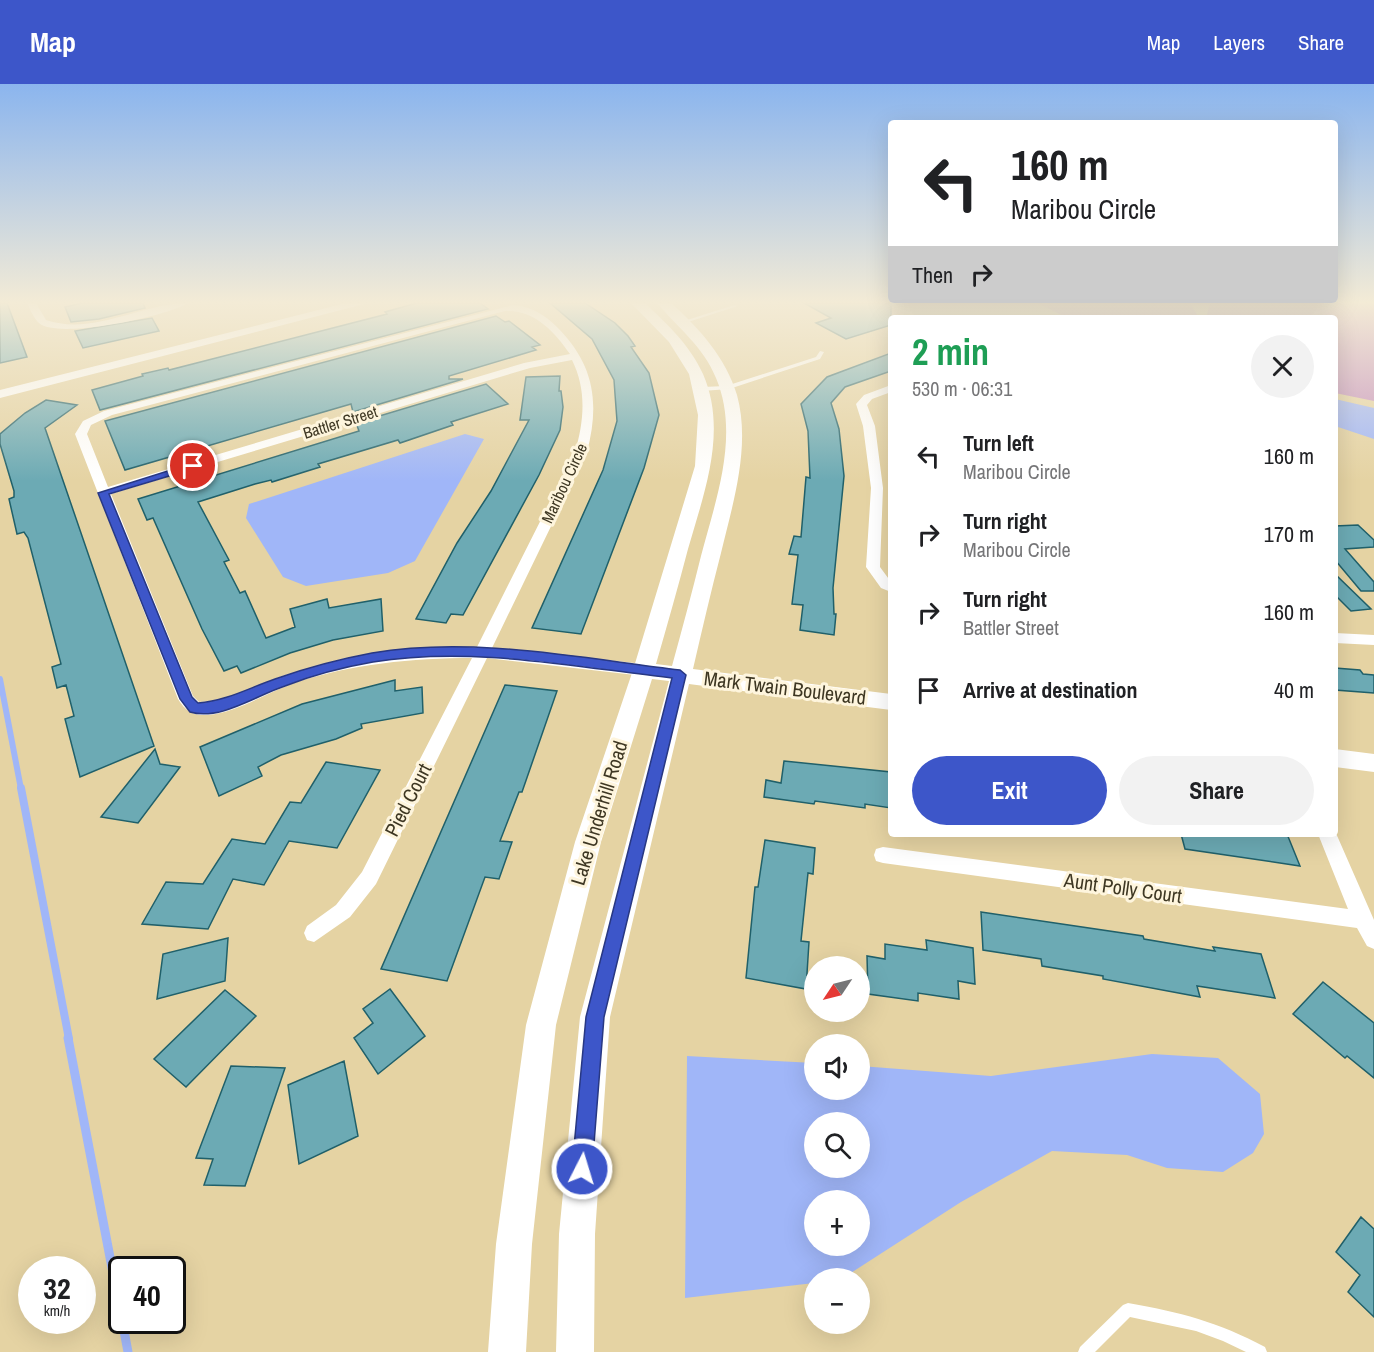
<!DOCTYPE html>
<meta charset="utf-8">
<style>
:root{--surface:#fff;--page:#f2f2f2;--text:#202124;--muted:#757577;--accent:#3d56c9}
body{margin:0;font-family:"Archivo Narrow",sans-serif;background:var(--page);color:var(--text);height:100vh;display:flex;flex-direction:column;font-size:22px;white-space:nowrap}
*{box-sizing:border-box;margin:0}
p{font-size:20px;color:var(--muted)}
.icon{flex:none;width:33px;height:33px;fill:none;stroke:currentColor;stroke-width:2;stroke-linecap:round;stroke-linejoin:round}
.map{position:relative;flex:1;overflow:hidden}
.details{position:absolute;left:888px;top:231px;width:450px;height:522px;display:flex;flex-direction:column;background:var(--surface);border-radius:6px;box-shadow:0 6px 24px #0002}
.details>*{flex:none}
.guide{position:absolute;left:888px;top:36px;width:450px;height:183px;border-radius:6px;box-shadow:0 6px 24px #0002;background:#fff;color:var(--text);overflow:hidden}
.needle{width:39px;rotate:235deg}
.buttons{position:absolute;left:804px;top:872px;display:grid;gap:12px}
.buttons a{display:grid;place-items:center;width:66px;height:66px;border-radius:50%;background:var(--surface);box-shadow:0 6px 24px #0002;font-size:30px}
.speed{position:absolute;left:18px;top:1172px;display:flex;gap:12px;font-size:30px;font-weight:700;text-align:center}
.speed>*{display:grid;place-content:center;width:78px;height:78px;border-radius:50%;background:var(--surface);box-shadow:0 6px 24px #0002;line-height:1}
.speed small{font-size:15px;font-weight:400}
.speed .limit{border:3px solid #111;border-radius:9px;background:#fff;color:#111}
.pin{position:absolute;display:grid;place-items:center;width:51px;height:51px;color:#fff;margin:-26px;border:3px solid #fff;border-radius:50%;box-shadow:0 2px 6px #0007}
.me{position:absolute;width:66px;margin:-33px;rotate:5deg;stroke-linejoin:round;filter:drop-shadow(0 0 4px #0008)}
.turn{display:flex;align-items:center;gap:21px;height:126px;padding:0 24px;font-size:27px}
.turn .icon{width:78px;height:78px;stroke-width:2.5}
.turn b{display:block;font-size:42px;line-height:51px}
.then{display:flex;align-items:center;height:57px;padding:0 24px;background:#0003;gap:12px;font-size:22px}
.round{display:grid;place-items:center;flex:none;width:63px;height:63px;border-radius:32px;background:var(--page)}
.head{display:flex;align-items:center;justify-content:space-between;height:102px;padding:0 24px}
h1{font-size:36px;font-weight:700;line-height:45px;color:#1e9e55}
.action{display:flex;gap:12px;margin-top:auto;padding:12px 24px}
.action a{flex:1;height:69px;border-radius:36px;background:var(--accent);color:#fff;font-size:24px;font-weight:700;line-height:69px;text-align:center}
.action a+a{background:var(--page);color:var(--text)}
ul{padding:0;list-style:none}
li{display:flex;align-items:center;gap:18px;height:78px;padding:0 24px}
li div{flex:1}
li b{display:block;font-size:22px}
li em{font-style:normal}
header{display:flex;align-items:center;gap:36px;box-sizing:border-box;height:84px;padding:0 30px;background:var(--accent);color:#fff}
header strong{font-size:28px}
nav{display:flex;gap:33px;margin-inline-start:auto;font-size:21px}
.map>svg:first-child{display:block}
</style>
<header>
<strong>Map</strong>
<nav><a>Map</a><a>Layers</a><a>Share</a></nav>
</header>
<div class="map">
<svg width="1374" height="1268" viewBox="0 0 1374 1268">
<rect width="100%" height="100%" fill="#e5d3a3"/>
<!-- green -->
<path fill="#c590c0" d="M1038,219H1190L1199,234H1067Z
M1210,219H1374V317L1335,309V234H1206Z"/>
<!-- water -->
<path fill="#a0b6f8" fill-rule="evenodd" d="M1335,315L1374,324V355L1335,342Z
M465,350L484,355L415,477L388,489L306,502L283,493L246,434L249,420Z
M1152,970L1218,974L1260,1010L1264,1050L1253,1069L1223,1088L1167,1084L1127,1071L1052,1067L961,1118L843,1194H814V1199L685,1214L687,972L814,979V1005H860V982L991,992ZM814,1038H860V1083H814ZM814,1116H860V1161H814Z"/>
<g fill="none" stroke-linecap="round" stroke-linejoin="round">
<!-- stream-far2 -->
<path stroke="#a0b6f8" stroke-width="6" d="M0,595L21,705"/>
<!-- stream-far1 -->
<path stroke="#a0b6f8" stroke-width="8" d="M21,704L69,955"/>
<!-- stream -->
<path stroke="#a0b6f8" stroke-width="9" d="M68,954L122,1236
M122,1236L128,1268"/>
</g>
<!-- building -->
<path fill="#6caab4" stroke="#20606a" stroke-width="1.5" d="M0,219H7L27,273L0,279Z
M82,219H143L145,224L99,235L71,238L65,223Z
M417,219H480L488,225L100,326L92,306L143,292L142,290L168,284L169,286L387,230L385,228Z
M550,219H585L615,239L628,252L635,262L631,263L649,289L659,331L644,384L581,550L532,544L603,386L617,337L615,310L614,296L592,255Z
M804,219H891V241L846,255L816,239L831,234Z
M496,232L505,238L509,237L540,261L532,263L536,266L449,292V295H463L353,328L351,320L125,386L105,337Z
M152,234L159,247L83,264L75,247Z
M891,269V287L845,303L831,319L839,345L844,392L833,504L834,530H836L834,551L800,546L803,521L792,520L798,471L789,470L794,452L801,453L806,393L810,394L808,347L801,320L827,293Z
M560,292L559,307H561L563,323L560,346L539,391L463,531L451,530L446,539L416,535L457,459L491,407L529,336H520L526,293Z
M486,300L508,320L451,338L453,341L400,359L398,356L318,380L320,383L272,398L271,396L255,400L198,418L229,476L224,478L240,509L245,507L266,554L295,543L290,525L327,515L329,524L381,515L383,547L333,556L290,569L241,589L237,582L224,587L202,545L153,434L147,436L138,415L359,347L356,339Z
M46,316L77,321L45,344L154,662L80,693L65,635L74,632L66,601L57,604L52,583L61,580L28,454L24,448L17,450L9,415L14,413V407L0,360V350L25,329Z
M1358,441L1374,456V463L1345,465L1374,498V507H1361L1335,476V442Z
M1335,490L1371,525L1351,527L1335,511Z
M1335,584L1360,586L1363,590L1374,591V609L1335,606Z
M395,596V607L422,603L423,629L361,640L362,644L336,655L281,671L258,683L262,692L219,712L200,663L302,620Z
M505,601L557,607L522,708H519L500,757L512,758L499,795L485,793L447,897L381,885Z
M155,665L160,680L180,683L138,739L101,733Z
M784,677L891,688V724L865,720V724L815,717L814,720L764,713L766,696L781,699Z
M326,678L380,686L337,764L289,757L264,801L233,795L208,845L142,840L166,798L203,800L232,755L265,760L290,718L301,719Z
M1181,750H1287L1300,782L1185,765Z
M765,756L815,764L813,790L808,789L801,857L809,858L806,905L746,894L755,803H758Z
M981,828L1143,852L1144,855L1215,867L1213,863L1261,870L1275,914L1197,902L1200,913L1103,895V892L1042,882L1041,875L983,866Z
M228,854L225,897L157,915L163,870Z
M926,856L973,864L975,900L958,897L959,915L918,909V917L868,910L867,872L885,875V860L927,866Z
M1323,898L1374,939V994L1347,972L1345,974L1293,930Z
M390,905L425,952L378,990L354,954L373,939L363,925Z
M225,906L256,932L186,1003L154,975Z
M344,977L358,1052L299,1080L288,1001Z
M231,982L285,984L245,1102L204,1101L213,1075L196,1074Z
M1361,1133L1374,1145V1233L1348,1208L1360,1191L1336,1168Z"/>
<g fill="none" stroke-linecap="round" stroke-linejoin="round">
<!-- lane -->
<path fill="#fff" fill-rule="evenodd" d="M734,221L738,222L688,238L684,237Z
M820,267L824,268L820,275L729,305L702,307L699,305L702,303L726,302L816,273Z
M1128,1219C1180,1228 1218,1238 1265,1263L1267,1268H1246L1223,1257L1196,1247L1130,1233L1095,1268H1078L1080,1263L1123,1221Z"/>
<!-- street -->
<path fill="#fff" fill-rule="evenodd" d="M27,219H36L46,236C93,252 142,219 188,219C168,232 58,256 39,239C34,235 30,225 27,219Z
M513,221C531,222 545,231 558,244C594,281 600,318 587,368L492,564L644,580L652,586L644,592L487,574L376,800L350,833L314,858L307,856L304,849L307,842L336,821L362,788L472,574C412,574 352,580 294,599C266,609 238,628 208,631C194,632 185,627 178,615L75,350L83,337L104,327ZM505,227C534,225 555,248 570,270L524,279L108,403L87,350L91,341L112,331ZM572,276C587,306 584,337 575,368L477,563L397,567L342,575L282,592L219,617L199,618L193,612L111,410L530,284Z
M891,301V308L872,315L867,321L875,342L883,404L880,483L891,498V508L881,504L866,483L871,404L863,342L856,320L864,311Z
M1335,549L1374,551V561L1335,559Z
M1335,747L1374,836V865L1367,862L1357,844L883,779L876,777L874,771L876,765L883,763L1348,825L1318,750H1335Z"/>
<!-- secondary -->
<path fill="#fff" fill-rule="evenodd" d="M346,219H368L0,314V306Z
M631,219H645C667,240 690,261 703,290C728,347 704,409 688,465C678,503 667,542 656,580L672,582C682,545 692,509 701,472C716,415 740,351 716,294C703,262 678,244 657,219H671C699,244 726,274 737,311C751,362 733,419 721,469C711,507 702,546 693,585L891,610V626L689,600L610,933L595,1150L594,1268H556L559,1150L580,933L669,597L652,595L601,758L556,941L532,1160L526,1268H488L496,1160L526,941L575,758L633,586L695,382L698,331L689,290L669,258Z
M1335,665L1374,670V688L1335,683Z"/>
</g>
<!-- sky -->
<linearGradient id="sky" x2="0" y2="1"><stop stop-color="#8bb5ee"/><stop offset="0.55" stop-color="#f3ebd6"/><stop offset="1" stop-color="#f3ebd6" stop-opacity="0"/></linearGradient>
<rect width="1374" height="397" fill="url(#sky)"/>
<!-- route -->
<path fill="#3d56c9" stroke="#283883" stroke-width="1.5" d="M193,379L198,382L196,384L109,410L192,613L198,619C226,617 249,604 275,595C306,584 340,575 372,569C473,552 579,574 680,586L686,591L604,933L592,1085L589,1092L582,1095L575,1092L572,1085L586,933L672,594C574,583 472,562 373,578C344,583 313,591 285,602C257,611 220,637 190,628L180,615L98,409Z"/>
<g text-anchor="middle" stroke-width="6" stroke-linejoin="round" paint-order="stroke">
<!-- far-street labels -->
<g font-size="16" fill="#3e3723" stroke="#fef5dd">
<text transform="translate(340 338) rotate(-17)" y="6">Battler Street</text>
<text transform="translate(564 399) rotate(-65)" y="6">Maribou Circle</text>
</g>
<!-- street labels -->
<g font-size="20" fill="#3e3723" stroke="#fef5dd">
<text transform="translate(785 604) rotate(7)" y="7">Mark Twain Boulevard</text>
<text transform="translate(408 716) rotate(-63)" y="7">Pied Court</text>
<text transform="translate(599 729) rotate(-73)" y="7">Lake Underhill Road</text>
<text transform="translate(1123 804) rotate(8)" y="7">Aunt Polly Court</text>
</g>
</g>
</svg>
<div class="buttons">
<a><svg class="needle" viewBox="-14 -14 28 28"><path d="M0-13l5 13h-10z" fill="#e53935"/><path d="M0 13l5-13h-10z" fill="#757577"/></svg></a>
<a><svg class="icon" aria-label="sound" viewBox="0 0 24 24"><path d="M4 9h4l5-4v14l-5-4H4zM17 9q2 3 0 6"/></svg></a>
<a><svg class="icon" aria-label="search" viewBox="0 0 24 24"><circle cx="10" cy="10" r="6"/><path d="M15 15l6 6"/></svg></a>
<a>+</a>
<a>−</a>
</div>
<div class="speed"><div>32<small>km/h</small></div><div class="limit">40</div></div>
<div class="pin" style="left:193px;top:382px;background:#d93025"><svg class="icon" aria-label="arrive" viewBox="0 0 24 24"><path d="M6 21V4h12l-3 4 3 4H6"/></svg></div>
<svg class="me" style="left:582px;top:1085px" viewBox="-20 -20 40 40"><circle r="17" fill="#3d56c9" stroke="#fff" stroke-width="3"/><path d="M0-11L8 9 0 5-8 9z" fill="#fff"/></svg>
<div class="guide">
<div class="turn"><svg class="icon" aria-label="left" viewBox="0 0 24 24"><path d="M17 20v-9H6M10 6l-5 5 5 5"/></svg><div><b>160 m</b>Maribou Circle</div></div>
<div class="then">Then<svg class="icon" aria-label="right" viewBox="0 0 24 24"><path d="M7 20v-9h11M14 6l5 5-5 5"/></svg></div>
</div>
<section class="details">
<div class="head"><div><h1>2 min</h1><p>530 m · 06:31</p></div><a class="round"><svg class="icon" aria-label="close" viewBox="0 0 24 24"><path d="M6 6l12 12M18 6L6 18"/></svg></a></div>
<ul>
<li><svg class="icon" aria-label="left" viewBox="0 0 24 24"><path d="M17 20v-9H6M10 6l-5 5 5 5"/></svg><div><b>Turn left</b><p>Maribou Circle</p></div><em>160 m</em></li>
<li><svg class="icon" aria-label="right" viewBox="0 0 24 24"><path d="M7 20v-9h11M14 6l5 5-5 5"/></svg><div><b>Turn right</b><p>Maribou Circle</p></div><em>170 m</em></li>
<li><svg class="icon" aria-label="right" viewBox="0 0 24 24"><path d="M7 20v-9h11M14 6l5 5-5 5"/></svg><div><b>Turn right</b><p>Battler Street</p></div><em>160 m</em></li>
<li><svg class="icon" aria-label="arrive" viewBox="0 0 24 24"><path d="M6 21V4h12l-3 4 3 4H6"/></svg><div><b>Arrive at destination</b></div><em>40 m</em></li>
</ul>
<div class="action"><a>Exit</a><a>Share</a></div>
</section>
</div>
